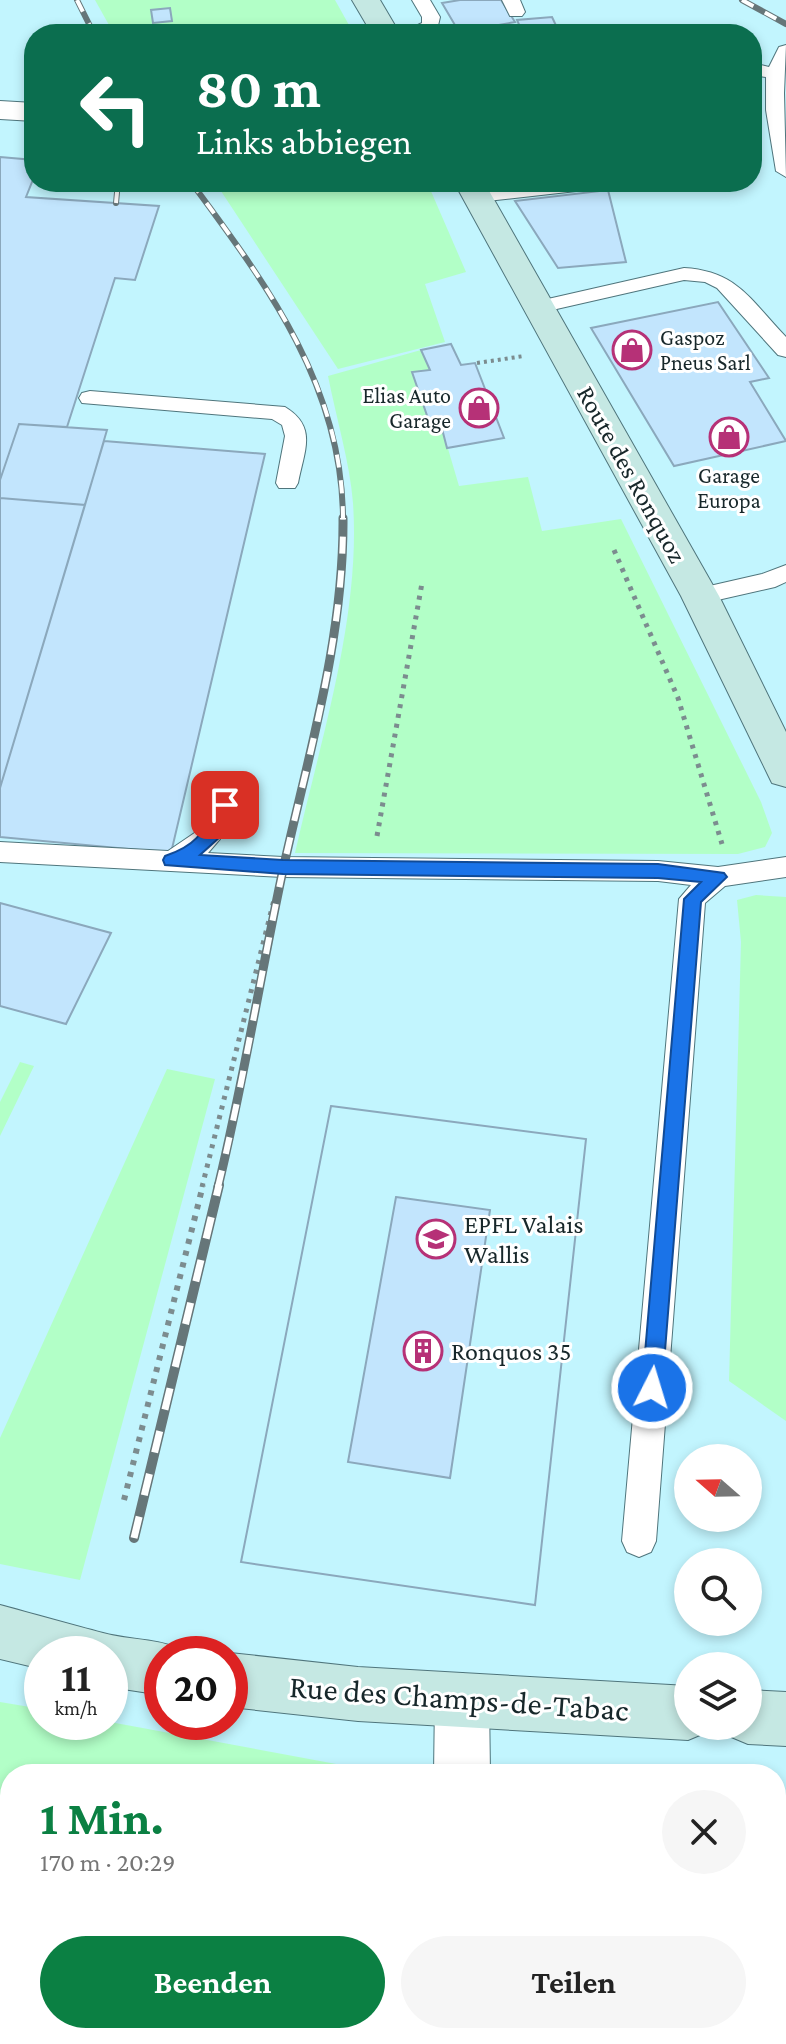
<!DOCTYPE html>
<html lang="de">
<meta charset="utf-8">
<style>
:root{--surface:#fff;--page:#f6f6f6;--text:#222;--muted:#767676;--accent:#0b8043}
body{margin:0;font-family:"Crimson Pro",serif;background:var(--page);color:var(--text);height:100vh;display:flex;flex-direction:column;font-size:30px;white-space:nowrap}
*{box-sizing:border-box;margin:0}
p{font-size:26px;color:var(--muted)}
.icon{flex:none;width:44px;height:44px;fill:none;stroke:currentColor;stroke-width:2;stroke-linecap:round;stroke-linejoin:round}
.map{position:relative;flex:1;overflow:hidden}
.details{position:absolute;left:0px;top:1764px;width:786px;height:280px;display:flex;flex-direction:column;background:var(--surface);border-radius:32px 32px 0 0;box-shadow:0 4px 12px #0003}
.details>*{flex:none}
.top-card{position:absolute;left:24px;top:24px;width:738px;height:168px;border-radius:32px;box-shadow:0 4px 12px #0003;background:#0b6e4f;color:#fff;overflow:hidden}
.needle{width:52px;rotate:290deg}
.controls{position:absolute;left:674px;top:1444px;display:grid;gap:16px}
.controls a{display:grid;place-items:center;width:88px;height:88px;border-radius:50%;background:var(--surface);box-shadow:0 4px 12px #0003;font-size:40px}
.speed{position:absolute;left:24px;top:1636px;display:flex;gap:16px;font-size:40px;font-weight:700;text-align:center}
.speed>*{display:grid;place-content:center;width:104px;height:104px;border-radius:50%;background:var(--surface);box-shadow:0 4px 12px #0003;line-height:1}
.speed small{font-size:20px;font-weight:400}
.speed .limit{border:12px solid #d22;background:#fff;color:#111}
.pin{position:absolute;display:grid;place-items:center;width:68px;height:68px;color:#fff;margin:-34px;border-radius:16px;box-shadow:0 4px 12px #0006}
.me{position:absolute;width:88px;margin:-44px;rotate:5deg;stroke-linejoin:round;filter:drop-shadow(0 0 6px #0008)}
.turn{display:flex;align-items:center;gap:28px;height:168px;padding:0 40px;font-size:36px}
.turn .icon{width:104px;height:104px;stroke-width:2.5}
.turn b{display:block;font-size:56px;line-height:68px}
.round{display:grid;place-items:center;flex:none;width:84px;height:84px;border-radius:42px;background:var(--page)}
.head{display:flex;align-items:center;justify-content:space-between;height:136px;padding:0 40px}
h1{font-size:48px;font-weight:700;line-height:60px;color:var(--accent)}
.cta{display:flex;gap:16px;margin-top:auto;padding:16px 40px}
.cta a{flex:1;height:92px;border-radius:48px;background:var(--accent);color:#fff;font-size:32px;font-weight:700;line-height:92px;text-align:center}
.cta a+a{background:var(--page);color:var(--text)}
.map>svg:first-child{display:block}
</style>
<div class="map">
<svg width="786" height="2044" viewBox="0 0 786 2044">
<rect width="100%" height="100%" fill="#ebfbfe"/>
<!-- built -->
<path fill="#c2f5fe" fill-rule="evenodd" d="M0,0H786V2044H0ZM34,34H752V182H34ZM688,1458H748V1518H688ZM688,1562H748V1622H688ZM42,1654H110V1722H42ZM162,1654H230V1722H162ZM688,1666H748V1726H688ZM10,1774H776V2034H10Z"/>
<!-- green -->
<path fill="#b2ffc7" d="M95,0H335L354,34H114Z
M215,182H427L466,272L425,284L445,342L338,369Z
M421,350L430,370L412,373L431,427L441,425L459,486L528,477L542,531L621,519L761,802L772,833L765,847L738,854L295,853C320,742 361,617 353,503C350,463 336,417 328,376Z
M756,895L786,897V1421L729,1381L741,942L737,900Z
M20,1062L34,1066L0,1136V1102Z
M167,1069L215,1079L80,1580L0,1564V1438Z
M0,1702L42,1709V1722H110L363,1769L369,1774H10V2034H419L420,2044H0Z"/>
<!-- building -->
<path fill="#c2e5fd" stroke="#8ba8bc" stroke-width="2" fill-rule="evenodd" d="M460,0H501L515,22L459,32L442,3Z
M170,8L172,21L153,23L151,10Z
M552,17L560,34H523L517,20Z
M164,28L165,34H134L133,31Z
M0,157L34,160V177L26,197L159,206L135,280L115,278L67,427L19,424L0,480Z
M608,190L626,262L558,268L515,201Z
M718,302L769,378L750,382L786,441L674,466L591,328Z
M451,344L461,365L475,363L504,438L447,448L441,425L431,427L412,372L430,370L421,350Z
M19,424L107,430L85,505L0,498V480Z
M104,441L265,454L171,853L0,837V788Z
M0,498L85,505L0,788Z
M0,903L111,933L66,1024L0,1006Z
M331,1106L586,1139L535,1605L241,1562ZM396,1197L490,1210L450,1478L348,1462Z
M331,1106L586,1139L535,1605L241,1562Z
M786,1865V1986L776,1987V1866Z"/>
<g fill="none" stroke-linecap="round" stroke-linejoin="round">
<defs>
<path id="lane" d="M412,0H430L440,17L437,30L426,34H400L422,23V17Z
M502,0H520L525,12L522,16H510Z
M786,45L784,93L786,177L776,171L766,110V77L752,75V63L769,67L779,47Z
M550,182H613L603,188L478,202L468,196L478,190Z
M684,268C738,271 751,301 786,337V357L778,355L717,288L705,282L684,280L539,313L529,307L539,301Z
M90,391L285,407C318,427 304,451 298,483L295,488H279L276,483L285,436L282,425L272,419L82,403L79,398L82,393Z
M786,565V582L775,587L700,604L692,602L688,596L692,590L762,574Z
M225,795L234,798L238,805L220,839L208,853L283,857L658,861L718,867L786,857V877L725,886L705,903L656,1541L651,1552L639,1557L627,1552L622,1541L679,899L691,885L658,881L283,877L0,862V842L168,851L196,832L216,798Z"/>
<path id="street" d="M0,101L34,103V121L0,119Z
M462,1673L481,1681L489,1700L490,1774H434L435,1700L443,1681Z
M442,2034H502V2044H442Z"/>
<path id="secondary" d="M352,0H380L400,34H372Z
M454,182H484L719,596L786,732V787L772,783L681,596Z
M0,1605C34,1614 68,1624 103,1633C128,1640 155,1638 181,1649L183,1654H162V1695L110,1687V1654H42V1669L0,1659Z
M230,1653L358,1667L688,1686V1726H710L707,1732L688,1740L358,1721L230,1707V1654H227Z
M748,1690L786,1692V1746L748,1744L729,1736L724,1726H748Z"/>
</defs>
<!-- lane casing -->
<use href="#lane" stroke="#4f757c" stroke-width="2"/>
<!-- street casing -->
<use href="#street" stroke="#4f757c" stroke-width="2"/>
<!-- secondary casing -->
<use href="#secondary" stroke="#4f757c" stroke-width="2"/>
<!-- path-far2 -->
<path stroke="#7c8c8f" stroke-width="4" stroke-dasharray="3 4" stroke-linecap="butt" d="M477,363L524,356"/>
<!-- path-far1 -->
<path stroke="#7c8c8f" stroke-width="5" stroke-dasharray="4 6" stroke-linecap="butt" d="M614,550L678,698L722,844
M377,836L422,583
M202,1187L274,900"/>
<!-- path -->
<path stroke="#7c8c8f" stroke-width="6" stroke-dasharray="5 7" stroke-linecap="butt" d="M124,1500L203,1185"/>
<!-- lane -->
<use href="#lane" fill="#fff" fill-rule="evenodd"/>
<!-- street -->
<use href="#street" fill="#fff" fill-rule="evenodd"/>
<!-- secondary -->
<use href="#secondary" fill="#c5e8e3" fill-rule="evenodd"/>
<defs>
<path id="rail-far2" d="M77,0L94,34
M742,0L786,24
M191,182C267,285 343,386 343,520
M116,203L118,182"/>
<path id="rail-far1" d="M218,1187C244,1080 261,972 284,865C310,749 344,636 343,518"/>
<path id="rail" d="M134,1538L219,1185"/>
</defs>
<!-- rail-far2 casing -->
<use href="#rail-far2" stroke="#667679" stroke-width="6"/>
<!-- rail-far1 casing -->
<use href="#rail-far1" stroke="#667679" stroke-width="9"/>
<!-- rail casing -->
<use href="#rail" stroke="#667679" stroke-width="10"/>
<!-- rail-far2 -->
<use href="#rail-far2" stroke="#fff" stroke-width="4" stroke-dasharray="13" stroke-linecap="butt"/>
<!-- rail-far1 -->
<use href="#rail-far1" stroke="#fff" stroke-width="6" stroke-dasharray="17" stroke-linecap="butt"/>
<!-- rail -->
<use href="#rail" stroke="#fff" stroke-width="7" stroke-dasharray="22" stroke-linecap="butt"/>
</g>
<!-- route -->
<path fill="#1a73e8" stroke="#114b97" stroke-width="2" d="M225,798L233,805L220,837L200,855L283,860L658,864L724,873L727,877L701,902L662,1388L659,1395L652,1397L645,1395L642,1388L684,899L701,882L658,878L283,874L165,865L163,860L165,856C200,844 203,831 219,800Z"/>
<!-- icons -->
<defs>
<symbol id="shop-ring" viewBox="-11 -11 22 22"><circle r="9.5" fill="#fff" stroke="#b63177" stroke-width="1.5"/><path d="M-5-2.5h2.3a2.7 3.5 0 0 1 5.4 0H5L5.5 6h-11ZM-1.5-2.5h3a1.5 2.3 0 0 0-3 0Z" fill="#b63177"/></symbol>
<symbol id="university-ring" viewBox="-11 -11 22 22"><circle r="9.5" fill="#fff" stroke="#b63177" stroke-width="1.5"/><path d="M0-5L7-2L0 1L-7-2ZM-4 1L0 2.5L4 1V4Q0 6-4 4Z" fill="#b63177"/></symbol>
<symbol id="building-ring" viewBox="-11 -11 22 22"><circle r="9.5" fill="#fff" stroke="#b63177" stroke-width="1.5"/><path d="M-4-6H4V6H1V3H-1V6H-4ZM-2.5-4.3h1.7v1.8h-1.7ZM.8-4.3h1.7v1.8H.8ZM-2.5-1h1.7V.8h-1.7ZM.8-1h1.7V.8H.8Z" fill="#b63177"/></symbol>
</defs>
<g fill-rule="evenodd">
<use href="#shop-ring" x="610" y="328" width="44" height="44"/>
<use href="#shop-ring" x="457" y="386" width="44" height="44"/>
<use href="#shop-ring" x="707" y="415" width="44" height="44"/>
<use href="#university-ring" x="414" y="1217" width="44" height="44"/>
<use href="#building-ring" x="401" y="1329" width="44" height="44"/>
</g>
<g text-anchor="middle" stroke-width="6" stroke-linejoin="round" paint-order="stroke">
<!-- far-poi labels -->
<g font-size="22" fill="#17272a" stroke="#fff" text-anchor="start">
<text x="660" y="345">Gaspoz<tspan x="660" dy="25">Pneus Sarl</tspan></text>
<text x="451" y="403" text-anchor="end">Elias Auto<tspan x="451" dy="25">Garage</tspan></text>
<text x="729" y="483" text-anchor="middle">Garage<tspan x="729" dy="25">Europa</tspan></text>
</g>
<!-- street labels -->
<g font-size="26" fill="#17272a" stroke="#fff">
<text transform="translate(632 474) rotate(61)" y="9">Route des Ronquoz</text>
</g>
<!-- poi labels -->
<g font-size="26" fill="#17272a" stroke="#fff" text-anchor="start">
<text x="464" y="1233">EPFL Valais<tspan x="464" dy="30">Wallis</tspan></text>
<text x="451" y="1360">Ronquos 35</text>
</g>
<!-- near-street labels -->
<g font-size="32" fill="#17272a" stroke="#fff">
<text transform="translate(459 1698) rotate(4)" y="11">Rue des Champs-de-Tabac</text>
</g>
</g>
</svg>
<div class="controls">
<a><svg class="needle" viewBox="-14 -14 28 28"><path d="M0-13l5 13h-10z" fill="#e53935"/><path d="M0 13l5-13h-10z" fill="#767676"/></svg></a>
<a><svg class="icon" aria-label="search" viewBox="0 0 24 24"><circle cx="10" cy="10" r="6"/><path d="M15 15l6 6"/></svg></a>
<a><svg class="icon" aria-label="layers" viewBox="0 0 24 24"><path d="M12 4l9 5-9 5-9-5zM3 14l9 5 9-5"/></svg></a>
</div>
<div class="speed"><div>11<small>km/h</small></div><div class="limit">20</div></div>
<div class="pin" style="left:225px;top:805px;background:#d93025"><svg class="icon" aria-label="arrive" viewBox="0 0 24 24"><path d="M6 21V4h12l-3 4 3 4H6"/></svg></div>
<svg class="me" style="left:652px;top:1388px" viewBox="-20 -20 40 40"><circle r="17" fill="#1a73e8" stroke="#fff" stroke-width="3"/><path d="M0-11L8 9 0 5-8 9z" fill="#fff"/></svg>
<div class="top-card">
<div class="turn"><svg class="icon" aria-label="left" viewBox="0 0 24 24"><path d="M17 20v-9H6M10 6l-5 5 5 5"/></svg><div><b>80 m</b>Links abbiegen</div></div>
</div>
<section class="details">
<div class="head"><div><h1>1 Min.</h1><p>170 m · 20:29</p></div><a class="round"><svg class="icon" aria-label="close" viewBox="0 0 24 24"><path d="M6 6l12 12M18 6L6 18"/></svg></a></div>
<div class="cta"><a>Beenden</a><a>Teilen</a></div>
</section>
</div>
